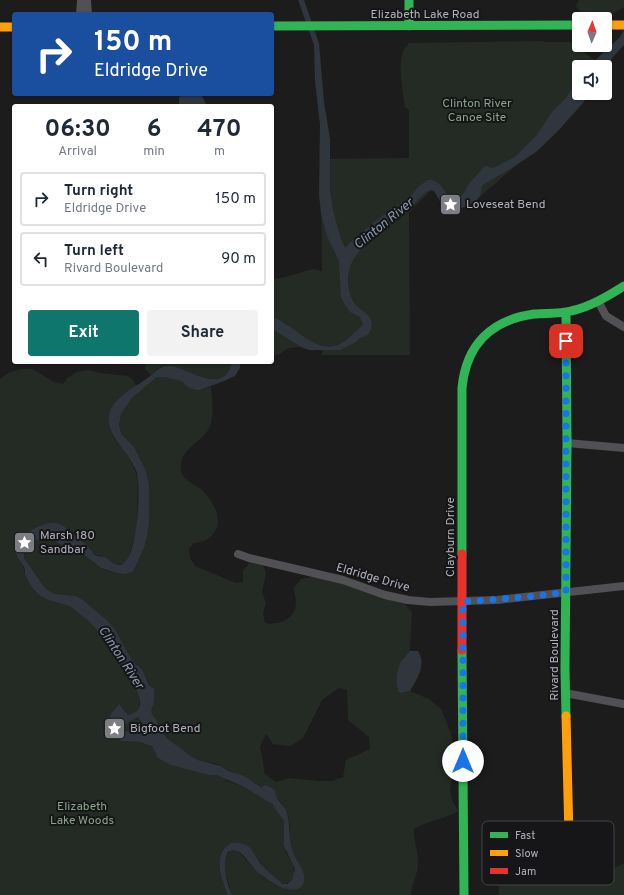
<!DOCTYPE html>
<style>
:root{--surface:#fff;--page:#f2f2f3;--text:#1f2937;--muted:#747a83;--line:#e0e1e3;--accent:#0f766e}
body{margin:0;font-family:Overpass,sans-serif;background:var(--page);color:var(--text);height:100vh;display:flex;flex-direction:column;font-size:15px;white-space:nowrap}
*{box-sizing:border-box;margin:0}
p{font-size:13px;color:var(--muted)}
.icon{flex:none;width:22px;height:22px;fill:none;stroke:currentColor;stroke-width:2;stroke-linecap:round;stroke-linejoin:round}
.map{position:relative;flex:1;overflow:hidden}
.side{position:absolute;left:12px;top:104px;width:262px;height:260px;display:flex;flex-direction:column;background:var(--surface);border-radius:4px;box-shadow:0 1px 3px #0004}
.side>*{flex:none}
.hud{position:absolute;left:12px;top:12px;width:262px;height:84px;border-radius:4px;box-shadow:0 1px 3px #0004;background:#1a4fa0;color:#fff;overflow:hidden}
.needle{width:26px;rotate:2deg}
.tools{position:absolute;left:572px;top:12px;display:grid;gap:8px}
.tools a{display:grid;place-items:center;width:40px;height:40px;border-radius:4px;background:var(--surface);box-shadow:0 1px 3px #0004;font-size:20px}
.pin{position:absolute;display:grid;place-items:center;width:34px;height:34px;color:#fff;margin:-17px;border-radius:8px;box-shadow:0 2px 6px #0006}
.me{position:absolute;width:44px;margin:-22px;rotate:0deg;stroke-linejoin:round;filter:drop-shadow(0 0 3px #0008)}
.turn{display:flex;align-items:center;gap:14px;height:84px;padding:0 16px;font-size:18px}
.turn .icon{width:52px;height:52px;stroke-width:2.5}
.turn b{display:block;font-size:28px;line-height:34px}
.eta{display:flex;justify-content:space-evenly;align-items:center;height:68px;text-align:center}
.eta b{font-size:24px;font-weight:700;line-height:28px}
.cta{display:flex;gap:8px;margin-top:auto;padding:8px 16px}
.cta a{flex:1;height:46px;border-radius:4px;background:var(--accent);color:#fff;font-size:16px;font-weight:700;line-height:46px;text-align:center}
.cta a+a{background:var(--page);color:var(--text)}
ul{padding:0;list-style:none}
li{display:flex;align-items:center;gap:12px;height:54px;margin:0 8px 6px;padding:0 8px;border:2px solid var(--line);border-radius:4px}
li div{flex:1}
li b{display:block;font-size:15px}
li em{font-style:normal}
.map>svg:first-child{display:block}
</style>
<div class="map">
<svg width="624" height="895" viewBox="0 0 624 895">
<rect width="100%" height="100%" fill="#1c1c1c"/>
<!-- green -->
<path fill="#242b25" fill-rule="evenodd" d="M579,0H624V7L608,16H583L576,6Z
M543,41L545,42H570L596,61L592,67H579V93L555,132L469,206L458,199L451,200L445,192L435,187L409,212L410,355H322V346L315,344L283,322L272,318V279L282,278L313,269L322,271L321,159L409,158V110L405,107C403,94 395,53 408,45V43Z
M272,329L301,347L288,348L280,354L272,356Z
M146,362H232C223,400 181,361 161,367C157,368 154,372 151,375L145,369Z
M22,369H32L54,382L63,384L67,378L77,372L88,370L100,373L128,376L134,381L136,386L121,396L116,401L109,416L110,429L114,438L126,453L133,465L138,478L137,529L128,560L123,564L116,565L103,556L96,555L77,537L64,527L55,523L41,525L23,535L16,547V556L23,566L26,577L34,591L42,597L54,602L66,605L71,607L93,624L109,644L132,678L140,698L139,708L137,711L128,715L119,704L110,715L111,734L123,741L140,742L225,775L227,781C244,786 280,803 284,821C286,829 283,838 284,846C287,861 299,863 292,880L285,884C270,879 260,861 251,849L226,846V856L230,851H237L240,853L259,874L276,886L303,885C308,873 296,862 292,851C288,838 292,824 287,812C279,792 248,779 231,771C226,769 222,766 217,764C210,762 203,762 196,759C186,754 175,745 167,737C161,732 158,727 151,724L128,731L124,729C124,727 125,723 128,721C132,718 139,719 144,717C155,711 156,699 154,688L150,685L142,669L134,663L121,641L117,632L108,621L83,600L76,596L53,594L45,588L24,558L25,546C37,533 61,540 74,548C88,555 97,570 113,572C120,573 129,570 135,569L144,548L149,524L132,445L124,439L120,428L119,419L121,414L132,398L157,377H164L181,381L196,390H200L211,387C212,398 214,412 211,423C207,441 183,445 181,464C181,466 180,469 181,471C184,482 196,484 203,491C211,499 223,518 216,529C211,539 205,542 194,543L189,549L190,558L195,566L236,583L243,582V571L249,563L263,565L266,574L262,592L266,603L263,613L265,623C279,626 296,619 296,602C296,598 294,593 294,589C295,586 299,582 301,579L312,577L330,579L373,594L404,603L412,612L410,651L403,657L397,686L398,692L401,693L410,691L429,699L441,709L451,733L455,756L450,790L453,802L458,811C444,820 428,820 414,829C413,841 419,852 418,864C418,875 411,884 411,895H232L226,874L225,889L227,895H0V379L10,372ZM339,688L347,690L348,720L369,737L370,749L346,760L343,777L332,781H319L289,778L276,782L265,774L260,746L266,734L273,744L290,746L303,738L322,700Z
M551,847L561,859L565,868C577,867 592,858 604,864C606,865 609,869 611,871L618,866L624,864V895H499C498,877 502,852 522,848C530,846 542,847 551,847Z"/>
<!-- water -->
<path fill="#30363d" d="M298,0H304L319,43L324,102L330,139V191L333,210L340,236L345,248L355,238L382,216L411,196L418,187L428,180H433L440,184L451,200C462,201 464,191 469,184C471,182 484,166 486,166C488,166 490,168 492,168L496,167L516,156L536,136L552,112L566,98L579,77V93H590L583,103L558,131L536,152L510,169L484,184C480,188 482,192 480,196C476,203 457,211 450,211L442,205L434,191L430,190C420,194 411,210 401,216C386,226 360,247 352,262C346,273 347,290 353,301C359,313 380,314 368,335L360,338L356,342L340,350H309L301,347L272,329V317C301,327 322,366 352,335C355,331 360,329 363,324L360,317L350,312L345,305L341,297L339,261L327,236L321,213L319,195L320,125L315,81L314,45Z
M624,30V45L612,58L608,68L605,71V67H588L620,37Z
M188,94H201L207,106H179V97Z
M232,362H240V368L235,376L224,381L200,390H196L188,387L181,381L164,377H157L132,398L121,414L119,425L122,435L134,447L145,469L149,485V524L147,536L144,548L136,566L133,571L128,573L124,574L113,572L101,568L75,548L64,546L50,539H40L28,543L24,549V558L45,588L54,594L76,596L83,600L108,621L117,632L121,641L134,663L142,669L149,685L154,688C160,727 127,710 124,730L128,731L151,724L157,726L167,738L189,755L198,760L221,766L229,771L244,776L261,787L266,785L275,790C275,801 284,803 287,813C291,826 288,840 293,852C296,862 310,874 302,886C293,895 277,886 268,880C265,877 261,875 258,873C251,866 247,857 239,852C235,850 232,850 228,852C221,864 227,883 232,895H227C224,881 217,871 221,856C223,849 226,845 233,843C238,842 246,844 250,848C254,852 257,858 260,863C267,871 275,878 283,884H287L292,880L295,869L284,846V821L272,804L244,787L217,775H209L171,765L158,758L152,746L148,745L140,742L121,741L111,734L110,715L119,704L128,715C133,713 139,712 140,705C144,689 99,628 85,618C79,614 73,607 66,605C56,602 42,600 35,591C31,587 27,579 25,574C25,571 25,569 24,567C21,561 16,559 16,552C16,542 22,536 30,531C37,527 47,522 56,523C65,525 81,540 88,547C91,549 93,553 95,555C98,557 102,556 105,557C110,560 113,565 120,565C138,563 141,487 137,473C130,452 106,437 109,416C112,397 133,389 146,379C155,373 158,366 169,366C186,366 224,398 232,362Z
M410,651H418C427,664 417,679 410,691L401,693L398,692C395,676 397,662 410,651Z"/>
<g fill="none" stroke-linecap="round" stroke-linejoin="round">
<!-- river -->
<path stroke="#30363d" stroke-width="13" d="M145,710V716L151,724L156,739"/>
<!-- street -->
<path stroke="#515155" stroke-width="8" d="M87,0L88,14
M80,14L81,0
M598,301L606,316L624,327
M567,443L624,448
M238,554L249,558L343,580L385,595L408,600L430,602L497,600L624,586
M565,693L624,704"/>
<!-- fast -->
<path stroke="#30b455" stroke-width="9" d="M409,0V26
M272,26L579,25
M566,312L567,443L565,669L566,716
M462,554V388C466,345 491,320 534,314C547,313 559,314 571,311C590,307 608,296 624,286
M462,650L464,895"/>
<!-- slow -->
<path stroke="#ff9f0a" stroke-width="9" d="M605,25H624
M0,27H14
M566,716L570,877"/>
<!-- jam -->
<path stroke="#e5322d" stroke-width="9" d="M462,554V650"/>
</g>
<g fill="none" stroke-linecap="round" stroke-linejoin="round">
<!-- route -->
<path stroke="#1a73e8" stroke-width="7" stroke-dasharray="0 12.6" d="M463,761V602L536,596L566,592V341"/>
</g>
<!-- icons -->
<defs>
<symbol id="sight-square" viewBox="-11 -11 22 22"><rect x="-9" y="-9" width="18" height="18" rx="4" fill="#7c7e83" stroke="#161618"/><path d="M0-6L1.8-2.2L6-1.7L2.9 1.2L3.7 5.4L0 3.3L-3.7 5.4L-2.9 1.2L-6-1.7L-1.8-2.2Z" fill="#fff"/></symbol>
</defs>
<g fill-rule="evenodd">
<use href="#sight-square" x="438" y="192" width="25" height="25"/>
<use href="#sight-square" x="12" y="530" width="25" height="25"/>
<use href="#sight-square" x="102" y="716" width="25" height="25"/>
</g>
<g text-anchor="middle" stroke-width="4" stroke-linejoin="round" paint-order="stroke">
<!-- street labels -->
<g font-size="12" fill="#afb2bb" stroke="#161618">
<text x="425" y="18">Elizabeth Lake Road</text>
<text transform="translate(450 537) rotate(-90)" y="4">Clayburn Drive</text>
<text transform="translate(373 577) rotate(16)" y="4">Eldridge Drive</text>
<text transform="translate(554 655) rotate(-90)" y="4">Rivard Boulevard</text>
</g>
<!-- park labels -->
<g font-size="12" fill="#88a48a" stroke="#161618">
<text x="477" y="107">Clinton River<tspan x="477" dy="14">Canoe Site</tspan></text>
<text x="82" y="810">Elizabeth<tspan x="82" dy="14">Lake Woods</tspan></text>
</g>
<!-- poi labels -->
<g font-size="12" fill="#afb2bb" stroke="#161618" text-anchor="start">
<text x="466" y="208">Loveseat Bend</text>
<text x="40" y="539">Marsh 180<tspan x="40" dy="14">Sandbar</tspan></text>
<text x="130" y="732">Bigfoot Bend</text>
</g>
<!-- water labels -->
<g font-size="13" font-style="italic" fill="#899eb3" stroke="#161618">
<text transform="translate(383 223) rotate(-39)" y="5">Clinton River</text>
<text transform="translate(122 657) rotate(57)" y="5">Clinton River</text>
</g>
</g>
<!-- legend -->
<rect x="482" y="821" width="132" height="64" rx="6" fill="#161618" stroke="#444549" stroke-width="1"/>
<rect x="490" y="832" width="18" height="6" fill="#30b455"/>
<rect x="490" y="850" width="18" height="6" fill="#ff9f0a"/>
<rect x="490" y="868" width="18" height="6" fill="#e5322d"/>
<g font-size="11" fill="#afb2bb">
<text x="515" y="839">Fast</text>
<text x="515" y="857">Slow</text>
<text x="515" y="875">Jam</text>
</g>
</svg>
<div class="tools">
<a><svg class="needle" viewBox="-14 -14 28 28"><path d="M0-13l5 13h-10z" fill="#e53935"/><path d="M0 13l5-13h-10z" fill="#747a83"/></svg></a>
<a><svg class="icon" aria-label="sound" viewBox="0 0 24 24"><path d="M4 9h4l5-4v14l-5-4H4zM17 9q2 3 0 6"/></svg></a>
</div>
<div class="pin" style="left:566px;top:341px;background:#d93025"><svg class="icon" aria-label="arrive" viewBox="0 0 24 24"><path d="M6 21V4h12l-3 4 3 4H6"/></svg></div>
<svg class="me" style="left:463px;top:761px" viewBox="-20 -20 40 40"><circle r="19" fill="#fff"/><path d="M0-13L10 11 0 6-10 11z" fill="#1a73e8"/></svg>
<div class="hud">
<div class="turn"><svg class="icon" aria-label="right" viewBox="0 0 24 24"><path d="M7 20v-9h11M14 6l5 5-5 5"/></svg><div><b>150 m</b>Eldridge Drive</div></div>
</div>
<section class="side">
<div class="eta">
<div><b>06:30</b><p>Arrival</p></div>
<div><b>6</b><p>min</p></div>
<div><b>470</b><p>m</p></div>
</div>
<ul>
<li><svg class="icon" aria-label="right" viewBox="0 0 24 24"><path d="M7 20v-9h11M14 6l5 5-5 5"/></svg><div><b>Turn right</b><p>Eldridge Drive</p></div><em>150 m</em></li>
<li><svg class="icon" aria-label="left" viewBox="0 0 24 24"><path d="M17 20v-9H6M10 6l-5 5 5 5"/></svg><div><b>Turn left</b><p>Rivard Boulevard</p></div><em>90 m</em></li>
</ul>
<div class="cta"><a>Exit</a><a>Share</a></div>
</section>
</div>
